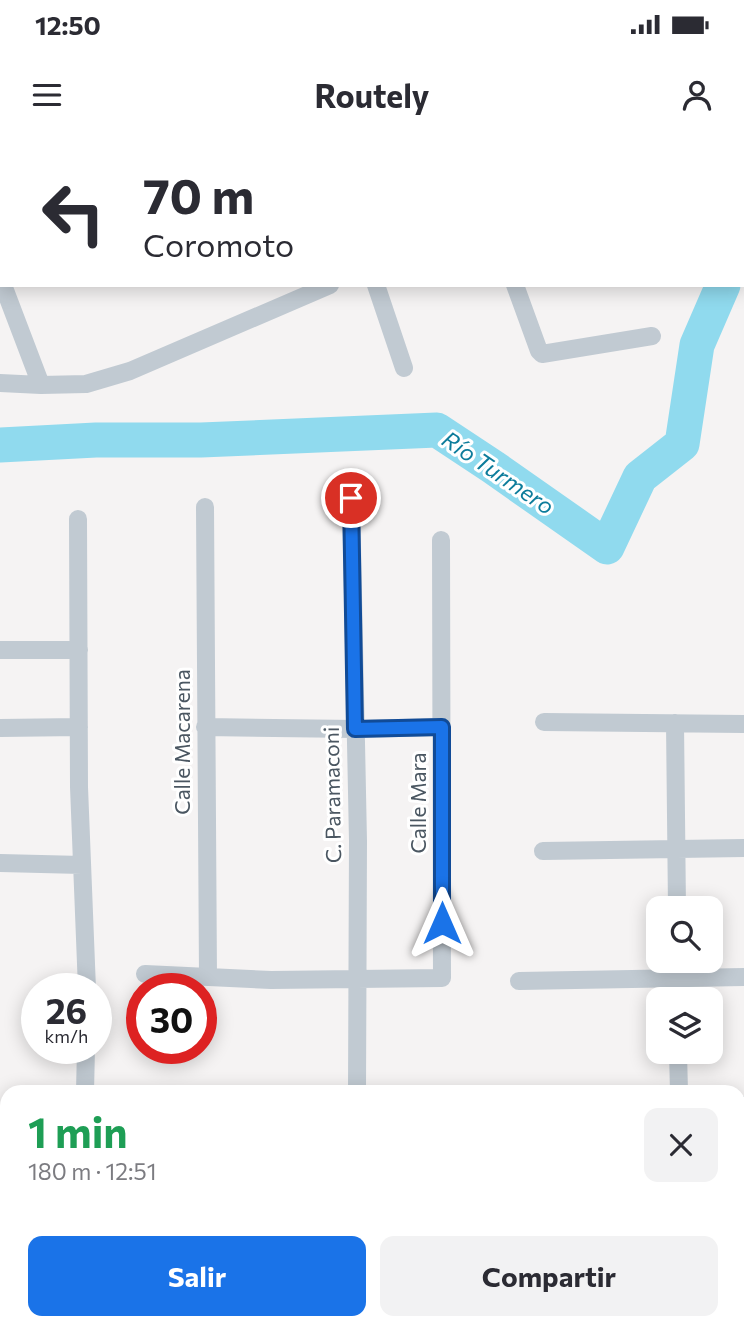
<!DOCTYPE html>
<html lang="es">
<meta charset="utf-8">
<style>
:root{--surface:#fff;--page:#f2f2f3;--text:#2b2b33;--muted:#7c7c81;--accent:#1a73e8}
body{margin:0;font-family:Commissioner,sans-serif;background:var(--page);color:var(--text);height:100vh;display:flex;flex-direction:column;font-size:26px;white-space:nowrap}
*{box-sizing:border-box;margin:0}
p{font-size:23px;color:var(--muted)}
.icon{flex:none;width:38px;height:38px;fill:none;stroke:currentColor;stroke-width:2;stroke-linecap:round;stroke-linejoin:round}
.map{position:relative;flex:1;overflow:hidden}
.panel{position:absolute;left:0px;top:945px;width:746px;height:245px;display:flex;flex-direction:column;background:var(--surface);border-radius:21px 21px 0 0;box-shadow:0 4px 18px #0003}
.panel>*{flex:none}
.hud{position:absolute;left:0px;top:0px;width:746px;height:147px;box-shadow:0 4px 18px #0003;background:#fff;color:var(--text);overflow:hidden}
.tools{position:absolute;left:646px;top:756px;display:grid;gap:14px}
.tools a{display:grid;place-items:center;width:77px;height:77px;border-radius:14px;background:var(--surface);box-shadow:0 4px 18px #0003;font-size:35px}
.speed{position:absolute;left:21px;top:833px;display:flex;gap:14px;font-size:35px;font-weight:700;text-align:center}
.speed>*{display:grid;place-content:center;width:91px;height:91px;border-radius:50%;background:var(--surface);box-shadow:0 4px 18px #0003;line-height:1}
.speed small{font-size:18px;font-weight:400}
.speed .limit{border:10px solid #d22;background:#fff;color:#111}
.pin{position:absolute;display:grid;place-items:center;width:60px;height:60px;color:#fff;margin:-30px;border:4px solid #fff;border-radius:50%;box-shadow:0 2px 7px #0007}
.me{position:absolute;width:77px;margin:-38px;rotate:0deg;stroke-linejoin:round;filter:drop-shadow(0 0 5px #0008)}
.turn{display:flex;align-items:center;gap:24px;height:147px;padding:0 28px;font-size:32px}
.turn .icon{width:91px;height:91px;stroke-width:2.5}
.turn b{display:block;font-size:49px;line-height:60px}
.round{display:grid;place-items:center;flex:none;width:74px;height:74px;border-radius:14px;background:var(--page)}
.overview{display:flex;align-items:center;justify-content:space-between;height:119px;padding:0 28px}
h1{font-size:42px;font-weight:700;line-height:52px;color:#1e9e55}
.cta{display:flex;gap:14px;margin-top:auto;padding:14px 28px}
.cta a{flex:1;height:80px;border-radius:14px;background:var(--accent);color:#fff;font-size:28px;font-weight:700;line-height:80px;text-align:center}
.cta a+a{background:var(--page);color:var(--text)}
.status{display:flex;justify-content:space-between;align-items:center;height:49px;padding:0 35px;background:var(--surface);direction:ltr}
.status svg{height:19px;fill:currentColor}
header{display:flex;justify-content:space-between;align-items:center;height:91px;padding:0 28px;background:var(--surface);font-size:32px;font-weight:700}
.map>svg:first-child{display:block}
</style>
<div class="status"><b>12:50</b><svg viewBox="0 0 49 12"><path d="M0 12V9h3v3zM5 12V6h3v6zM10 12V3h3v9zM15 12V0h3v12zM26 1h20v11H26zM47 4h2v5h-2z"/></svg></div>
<header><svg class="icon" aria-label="menu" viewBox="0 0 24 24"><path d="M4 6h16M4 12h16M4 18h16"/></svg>Routely<svg class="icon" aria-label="person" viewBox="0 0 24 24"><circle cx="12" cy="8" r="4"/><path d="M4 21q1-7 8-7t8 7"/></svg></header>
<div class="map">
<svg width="744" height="1190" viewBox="0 0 744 1190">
<rect width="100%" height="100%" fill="#f5f3f3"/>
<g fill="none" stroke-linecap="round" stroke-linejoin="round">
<!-- river -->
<path stroke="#90daee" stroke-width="35" d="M729,0L730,2
M744,71V70
M0,305L96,300H201L437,290L493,327L607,407L640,337L682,304L697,205L723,145"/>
<!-- minor -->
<path stroke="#c1cad2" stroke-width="18" d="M457,0V2
M304,2L308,0
M3,145L41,245L86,244L130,231L330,145
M376,145L404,228
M515,145L539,211L542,214L652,196
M0,243L41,245
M351,357L358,701L357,952
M205,367L208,837
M78,379L79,647L87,849
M0,510H79
M544,582L744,584
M675,583L677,768
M205,587L355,589L442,587
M0,588L79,587
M543,711L744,708
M0,723L82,725
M677,821L678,859
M145,834L271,840L442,838L441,400
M519,841L744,837
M678,912L679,952
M85,952L86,908
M738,965H744
M738,1051H744
M0,1060H7
M0,1149L7,1163
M18,1183L21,1190
M484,1183V1190"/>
</g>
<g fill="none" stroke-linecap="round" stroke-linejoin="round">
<defs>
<path id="route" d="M351,358L355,589L442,587V783"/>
</defs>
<!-- route casing -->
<use href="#route" stroke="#114b97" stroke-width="18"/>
<!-- route -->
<use href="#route" stroke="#1a73e8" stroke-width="12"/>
</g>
<g text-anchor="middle" stroke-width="6" stroke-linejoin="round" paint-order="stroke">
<!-- street labels -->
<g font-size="21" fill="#4a5661" stroke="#fff">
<text transform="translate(183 602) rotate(-90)" y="7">Calle Macarena</text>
<text transform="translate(333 655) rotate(-91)" y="7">C. Paramaconi</text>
<text transform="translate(419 663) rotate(-90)" y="7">Calle Mara</text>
</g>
<!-- water labels -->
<g font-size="23" font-style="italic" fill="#0c7c9b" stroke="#fff">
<text transform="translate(498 333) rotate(34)" y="8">Río Turmero</text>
</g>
</g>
</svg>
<div class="tools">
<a><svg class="icon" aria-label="search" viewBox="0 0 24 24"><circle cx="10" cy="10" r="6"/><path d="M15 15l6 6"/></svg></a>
<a><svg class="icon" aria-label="layers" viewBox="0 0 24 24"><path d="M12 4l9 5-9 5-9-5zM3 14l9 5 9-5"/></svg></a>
</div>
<div class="speed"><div>26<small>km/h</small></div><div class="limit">30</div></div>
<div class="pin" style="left:351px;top:358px;background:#d93025"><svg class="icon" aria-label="arrive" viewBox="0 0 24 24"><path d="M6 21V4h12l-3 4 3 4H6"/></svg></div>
<svg class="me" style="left:442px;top:783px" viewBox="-20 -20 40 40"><path d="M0-17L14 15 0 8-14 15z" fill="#1a73e8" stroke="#fff" stroke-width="4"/></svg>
<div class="hud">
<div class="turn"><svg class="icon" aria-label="left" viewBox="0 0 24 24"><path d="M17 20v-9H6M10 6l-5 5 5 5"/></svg><div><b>70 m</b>Coromoto</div></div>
</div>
<section class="panel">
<div class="overview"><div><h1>1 min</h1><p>180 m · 12:51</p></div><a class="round"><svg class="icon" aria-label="close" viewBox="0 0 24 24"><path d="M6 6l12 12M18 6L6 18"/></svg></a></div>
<div class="cta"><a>Salir</a><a>Compartir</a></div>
</section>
</div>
